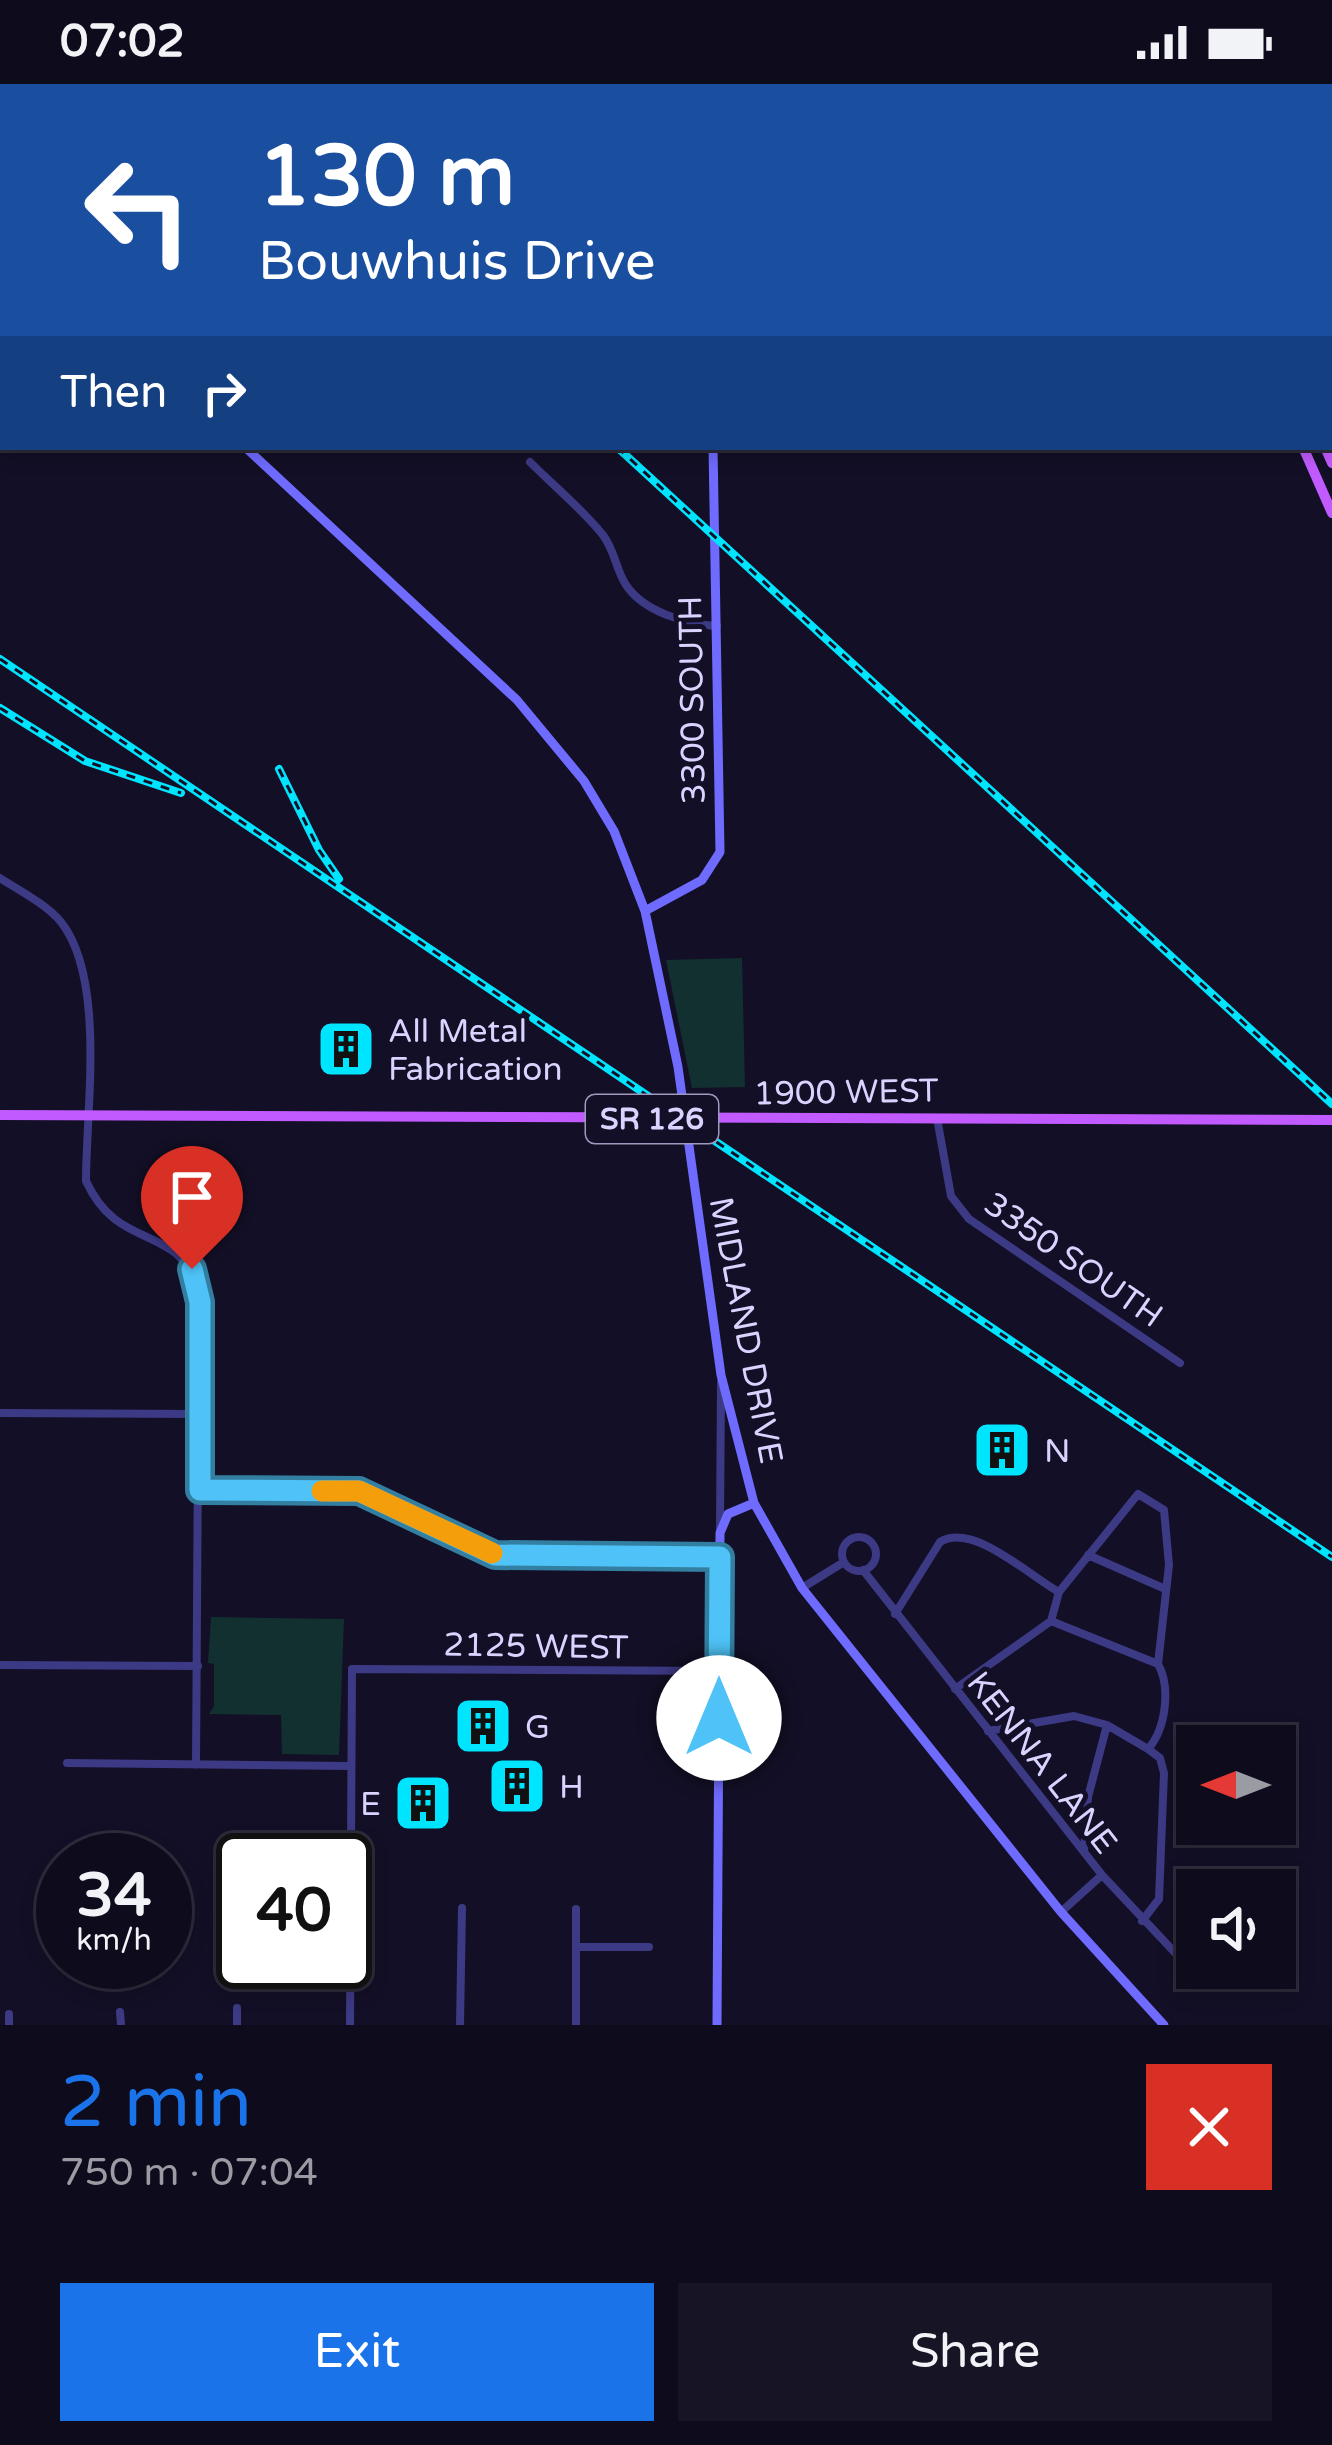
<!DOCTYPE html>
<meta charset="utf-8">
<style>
:root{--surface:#0e0b1c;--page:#171425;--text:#f1f3f6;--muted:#9b9ba3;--line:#2e2b3b;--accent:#1a73e8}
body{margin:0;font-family:"Varela Round",sans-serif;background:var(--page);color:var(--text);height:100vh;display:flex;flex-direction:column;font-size:45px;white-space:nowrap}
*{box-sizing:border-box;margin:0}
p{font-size:39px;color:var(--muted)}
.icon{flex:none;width:66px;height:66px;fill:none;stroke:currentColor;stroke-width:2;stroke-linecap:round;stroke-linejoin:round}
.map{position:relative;height:1941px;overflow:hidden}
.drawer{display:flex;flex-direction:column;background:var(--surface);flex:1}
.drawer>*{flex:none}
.top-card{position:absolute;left:0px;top:0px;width:1332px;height:366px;box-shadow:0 6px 18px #0003,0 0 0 3px var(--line);background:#1a4fa0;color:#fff;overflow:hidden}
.needle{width:78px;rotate:270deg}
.fabs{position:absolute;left:1176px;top:1641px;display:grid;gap:24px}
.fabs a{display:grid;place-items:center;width:120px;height:120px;border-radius:0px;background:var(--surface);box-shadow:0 6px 18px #0003,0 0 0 3px var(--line);font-size:60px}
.speed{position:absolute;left:36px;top:1749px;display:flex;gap:24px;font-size:60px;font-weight:700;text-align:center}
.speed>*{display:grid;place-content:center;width:156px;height:156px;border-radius:50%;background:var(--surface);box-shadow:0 6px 18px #0003,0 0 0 3px var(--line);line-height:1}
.speed small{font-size:30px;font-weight:400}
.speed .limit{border:6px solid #111;border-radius:18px;background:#fff;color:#111}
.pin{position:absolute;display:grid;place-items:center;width:102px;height:102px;color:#fff;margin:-123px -51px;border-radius:50% 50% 50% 0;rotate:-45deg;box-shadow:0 0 12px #0007}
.pin .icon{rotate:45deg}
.me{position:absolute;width:132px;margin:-66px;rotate:0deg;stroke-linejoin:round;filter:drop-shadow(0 0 9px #0008)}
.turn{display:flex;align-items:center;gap:42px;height:252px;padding:0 60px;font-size:54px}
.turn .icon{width:156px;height:156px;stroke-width:2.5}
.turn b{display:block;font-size:84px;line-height:102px}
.then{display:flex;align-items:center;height:114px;padding:0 60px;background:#0003;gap:24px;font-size:45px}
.round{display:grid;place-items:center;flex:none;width:126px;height:126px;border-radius:0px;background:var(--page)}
.head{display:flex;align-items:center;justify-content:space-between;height:204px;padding:0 60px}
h1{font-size:72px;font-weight:600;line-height:90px;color:var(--accent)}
.primary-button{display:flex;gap:24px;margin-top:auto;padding:24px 60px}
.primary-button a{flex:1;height:138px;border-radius:0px;background:var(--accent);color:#fff;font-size:48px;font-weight:600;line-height:138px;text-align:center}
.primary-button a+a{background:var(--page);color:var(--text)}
.status{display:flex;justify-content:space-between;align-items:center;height:84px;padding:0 60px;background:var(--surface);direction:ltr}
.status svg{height:33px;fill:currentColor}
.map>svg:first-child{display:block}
</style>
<div class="status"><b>07:02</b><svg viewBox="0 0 49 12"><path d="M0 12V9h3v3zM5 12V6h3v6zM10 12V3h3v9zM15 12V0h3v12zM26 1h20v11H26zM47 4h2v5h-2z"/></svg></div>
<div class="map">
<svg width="1332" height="1941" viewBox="0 0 1332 1941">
<rect width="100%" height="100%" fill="#130f26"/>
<!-- green -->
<path fill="#12302f" d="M742,874L745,1003L692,1004L666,876Z
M211,1533L344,1535L339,1671L282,1670L281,1631L209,1630L214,1622V1580L208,1579Z"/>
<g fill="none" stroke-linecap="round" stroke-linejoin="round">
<!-- taxiway -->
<path stroke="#0a7a92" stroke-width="21" d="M1303,0V3
M1329,66H1332"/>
<!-- street -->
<path stroke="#3d3a85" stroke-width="8" d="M530,378C554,402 582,425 603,451C615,467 616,486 626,501C644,528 686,540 717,542
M0,794C20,807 46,820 61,838C106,895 86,1026 86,1097C120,1171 179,1136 199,1209L196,1681
M937,1034L951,1112L969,1135L1180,1279
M0,1329L200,1330
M199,1406L359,1407L495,1471L720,1473
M720,1445L721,1298
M842 1470a17 17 0 1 1 34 0a17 17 0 1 1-34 0Z
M1088,1471L1163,1504
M863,1486L1102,1791L1195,1890
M802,1504L844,1478
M895,1530L940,1458C973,1438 1028,1491 1059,1508
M1051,1537L1158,1580
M0,1581L198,1582
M955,1605L1051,1537L1059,1508L1138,1410L1164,1426L1169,1481L1158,1580C1171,1603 1166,1645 1148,1665L1160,1674L1164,1689L1159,1815L1142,1837
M988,1647L1074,1632L1107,1641L1148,1665
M67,1679L350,1682
M1084,1767L1088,1713L1107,1641
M1061,1828L1102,1791
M578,1863H649
M120,1928L121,1941
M9,1941V1930
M237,1941V1924
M350,1941L352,1585L719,1587
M460,1941L462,1824
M576,1941V1825"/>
<!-- secondary -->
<path stroke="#6f6bff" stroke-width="9" d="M710,3L711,0
M0,134L3,137
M245,363L517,616L584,697L614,747L645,827L678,983L721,1291L754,1419L802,1504L1061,1828L1164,1941
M645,827L702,796L720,768L713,363
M717,1941L720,1449L728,1430L754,1419"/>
<!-- primary -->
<path stroke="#c25bff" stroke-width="10" d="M1151,0L1152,3
M1172,0L1173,3
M1303,363L1332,429
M1325,363L1332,379
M0,1031L1332,1036"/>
<defs>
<path id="rail" d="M276,0L278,3
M617,363L1332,1020
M0,575L1332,1473
M0,624L85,677L181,709
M279,685L319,766L339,795"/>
</defs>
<!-- rail casing -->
<use href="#rail" stroke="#00e5ff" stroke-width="8"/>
<!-- rail -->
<use href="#rail" stroke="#130f26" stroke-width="3" stroke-dasharray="9" stroke-linecap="butt"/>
</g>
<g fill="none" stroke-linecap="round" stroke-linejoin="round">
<defs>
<path id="route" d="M192,1185L200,1218V1406L359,1407L495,1471L720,1473L719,1634"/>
</defs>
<!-- route casing -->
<use href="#route" stroke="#337fa1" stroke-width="30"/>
<!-- route -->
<use href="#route" stroke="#4fc3f7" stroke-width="21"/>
<!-- slow -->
<path stroke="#f59e0b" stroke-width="21" d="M322,1407H359L492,1469"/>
</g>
<!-- icons -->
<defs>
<symbol id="building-square" viewBox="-11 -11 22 22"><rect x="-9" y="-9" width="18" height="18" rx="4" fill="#00e5ff" stroke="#130f26"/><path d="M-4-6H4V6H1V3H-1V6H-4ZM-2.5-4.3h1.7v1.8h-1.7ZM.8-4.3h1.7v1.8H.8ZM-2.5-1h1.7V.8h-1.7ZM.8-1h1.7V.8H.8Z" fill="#111"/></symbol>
</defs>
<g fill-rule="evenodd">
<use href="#building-square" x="313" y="932" width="66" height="66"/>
<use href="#building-square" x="969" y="1333" width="66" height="66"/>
<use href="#building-square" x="450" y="1609" width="66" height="66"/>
<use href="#building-square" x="484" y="1669" width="66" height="66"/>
<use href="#building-square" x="390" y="1686" width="66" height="66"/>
</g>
<g text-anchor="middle" stroke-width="10" stroke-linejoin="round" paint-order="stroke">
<!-- shield labels -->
<rect fill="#130f26" stroke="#9e99be" stroke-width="3" x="586" y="1011" width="132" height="48" rx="9"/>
<g font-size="30" font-weight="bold" fill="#d9d4ff">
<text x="652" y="1045">SR 126</text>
</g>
<!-- street labels -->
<g font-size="33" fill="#d9d4ff" stroke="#130f26">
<text transform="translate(691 616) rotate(-91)" y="12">3300 SOUTH</text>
<text transform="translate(846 1007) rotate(-1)" y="12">1900 WEST</text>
<text transform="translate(1074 1175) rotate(35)" y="12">3350 SOUTH</text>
<text transform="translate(747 1246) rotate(79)" y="12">MIDLAND DRIVE</text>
<text transform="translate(536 1561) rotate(1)" y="12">2125 WEST</text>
<text transform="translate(1043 1678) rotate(52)" y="12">KENNA LANE</text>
</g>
<!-- poi labels -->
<g font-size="33" fill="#d9d4ff" stroke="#130f26" text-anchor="start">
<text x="388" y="958">All Metal<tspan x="388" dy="38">Fabrication</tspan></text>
<text x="1044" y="1378">N</text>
<text x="525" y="1654">G</text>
<text x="559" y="1714">H</text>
<text x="381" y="1731" text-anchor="end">E</text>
</g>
</g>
</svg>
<div class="fabs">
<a><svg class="needle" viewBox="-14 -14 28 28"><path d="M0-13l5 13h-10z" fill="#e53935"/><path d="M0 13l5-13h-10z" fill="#9b9ba3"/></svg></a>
<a><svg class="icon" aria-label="sound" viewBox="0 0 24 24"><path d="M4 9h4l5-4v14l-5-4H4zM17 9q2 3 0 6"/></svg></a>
</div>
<div class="speed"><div>34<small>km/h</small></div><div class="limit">40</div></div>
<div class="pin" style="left:192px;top:1185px;background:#d93025"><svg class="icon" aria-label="arrive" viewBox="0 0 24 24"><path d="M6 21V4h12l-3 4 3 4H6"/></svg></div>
<svg class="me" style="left:719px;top:1634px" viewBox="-20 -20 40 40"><circle r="19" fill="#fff"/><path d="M0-13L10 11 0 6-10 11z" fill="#4fc3f7"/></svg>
<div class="top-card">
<div class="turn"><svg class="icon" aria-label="left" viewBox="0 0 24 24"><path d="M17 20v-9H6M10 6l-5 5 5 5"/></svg><div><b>130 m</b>Bouwhuis Drive</div></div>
<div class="then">Then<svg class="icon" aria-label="right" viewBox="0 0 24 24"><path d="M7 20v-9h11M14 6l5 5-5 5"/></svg></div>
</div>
</div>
<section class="drawer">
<div class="head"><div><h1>2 min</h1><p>750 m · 07:04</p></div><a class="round" style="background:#d93025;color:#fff"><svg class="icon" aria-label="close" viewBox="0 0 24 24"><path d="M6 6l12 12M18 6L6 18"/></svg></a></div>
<div class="primary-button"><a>Exit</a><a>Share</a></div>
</section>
